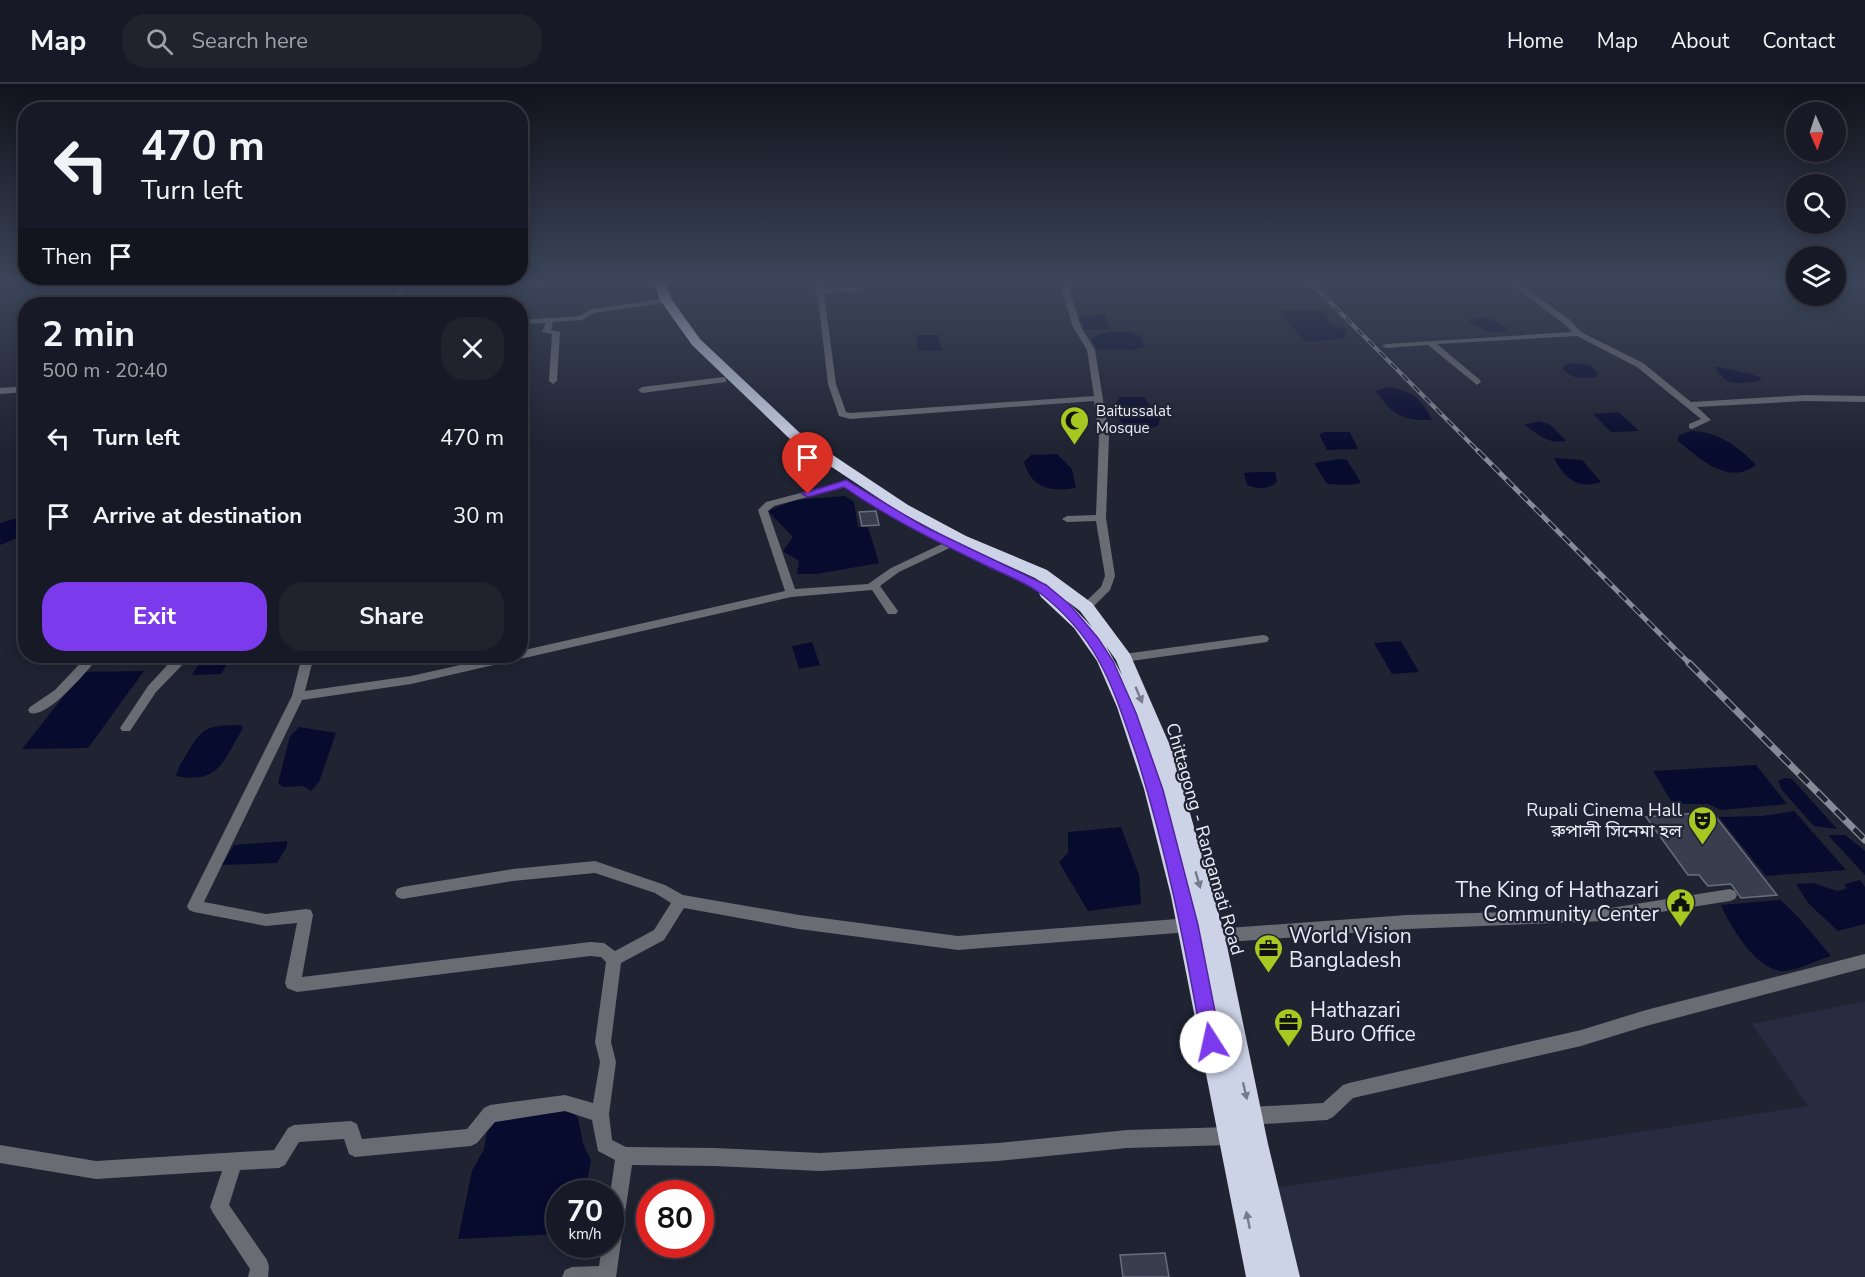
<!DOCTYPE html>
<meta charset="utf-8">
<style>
:root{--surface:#171a26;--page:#20232e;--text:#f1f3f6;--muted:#9ea1a7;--line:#363843;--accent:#7c3aed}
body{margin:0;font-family:"Nunito Sans","Noto Sans Bengali",sans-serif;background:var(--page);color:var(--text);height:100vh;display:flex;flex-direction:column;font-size:22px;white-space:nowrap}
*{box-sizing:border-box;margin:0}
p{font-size:20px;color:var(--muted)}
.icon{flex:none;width:33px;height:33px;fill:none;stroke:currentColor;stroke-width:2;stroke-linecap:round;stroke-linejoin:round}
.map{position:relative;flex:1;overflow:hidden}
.side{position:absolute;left:18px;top:213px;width:510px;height:366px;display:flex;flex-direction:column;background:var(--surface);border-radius:24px;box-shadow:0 3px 15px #0003,0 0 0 2px var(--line)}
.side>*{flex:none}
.guide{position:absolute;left:18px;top:18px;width:510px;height:183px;border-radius:24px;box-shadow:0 3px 15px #0003,0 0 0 2px var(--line);background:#171a26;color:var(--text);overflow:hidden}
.needle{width:39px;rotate:177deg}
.tools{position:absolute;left:1786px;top:18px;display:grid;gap:12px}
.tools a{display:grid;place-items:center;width:60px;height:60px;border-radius:50%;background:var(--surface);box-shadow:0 3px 15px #0003,0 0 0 2px var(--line);font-size:30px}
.speed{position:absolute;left:546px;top:1096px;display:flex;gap:12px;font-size:30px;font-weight:700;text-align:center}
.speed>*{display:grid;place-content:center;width:78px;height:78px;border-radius:50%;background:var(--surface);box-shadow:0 3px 15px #0003,0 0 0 2px var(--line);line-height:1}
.speed small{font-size:15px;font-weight:400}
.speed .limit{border:9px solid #d22;background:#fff;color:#111}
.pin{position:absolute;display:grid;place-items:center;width:51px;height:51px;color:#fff;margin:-62px -26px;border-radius:50% 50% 50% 0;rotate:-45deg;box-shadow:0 0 6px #0007}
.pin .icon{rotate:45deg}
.me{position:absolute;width:66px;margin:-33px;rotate:350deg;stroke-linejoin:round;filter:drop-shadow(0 0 4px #0008)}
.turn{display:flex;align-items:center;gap:21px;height:126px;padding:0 24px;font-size:27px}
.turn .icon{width:78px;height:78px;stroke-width:2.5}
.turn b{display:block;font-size:42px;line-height:51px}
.then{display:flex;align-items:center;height:57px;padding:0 24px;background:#0003;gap:12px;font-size:22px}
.round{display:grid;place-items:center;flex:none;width:63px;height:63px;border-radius:24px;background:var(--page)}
.summary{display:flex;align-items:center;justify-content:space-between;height:102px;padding:0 24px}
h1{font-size:36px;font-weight:700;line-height:45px}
.button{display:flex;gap:12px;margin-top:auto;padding:12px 24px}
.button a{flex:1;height:69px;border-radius:24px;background:var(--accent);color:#fff;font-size:24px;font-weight:700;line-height:69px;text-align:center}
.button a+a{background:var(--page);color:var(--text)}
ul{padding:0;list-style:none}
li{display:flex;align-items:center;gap:18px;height:78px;padding:0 24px}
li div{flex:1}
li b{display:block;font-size:22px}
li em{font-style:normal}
header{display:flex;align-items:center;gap:36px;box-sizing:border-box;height:84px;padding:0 30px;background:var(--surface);border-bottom:2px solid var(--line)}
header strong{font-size:28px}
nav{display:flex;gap:33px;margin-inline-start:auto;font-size:21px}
.search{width:420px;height:54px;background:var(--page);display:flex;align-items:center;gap:15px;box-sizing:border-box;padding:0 21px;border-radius:24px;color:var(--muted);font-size:22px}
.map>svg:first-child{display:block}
</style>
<header>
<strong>Map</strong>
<div class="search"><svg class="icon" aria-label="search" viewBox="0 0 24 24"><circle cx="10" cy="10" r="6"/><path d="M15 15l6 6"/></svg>Search here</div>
<nav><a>Home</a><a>Map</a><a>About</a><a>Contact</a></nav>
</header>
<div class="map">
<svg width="1865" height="1193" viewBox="0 0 1865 1193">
<rect width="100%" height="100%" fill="#1f2332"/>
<!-- built -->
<path fill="#272c41" d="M1865,917V1193H1300L1276,1104L1808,1022L1752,940Z"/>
<!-- water -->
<path fill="#070b2e" d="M1278,226H1322L1331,240L1347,246L1345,254L1306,258Z
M1104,230L1110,246L1084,245L1080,232Z
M1487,233L1507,244L1506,247L1488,248L1466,236Z
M1107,248H1131L1140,252L1144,263L1134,266L1097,265L1091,254Z
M920,251H938L942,267L918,266L916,252Z
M1575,279L1590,281L1598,289L1596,293C1583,295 1570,295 1562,284L1567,280Z
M1715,282C1727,286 1753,289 1761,294L1760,297C1742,298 1724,305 1715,282Z
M1388,303C1413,307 1421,314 1432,336C1404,337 1392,331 1376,307Z
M1119,313H1144L1160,335L1158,342L1132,348C1118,337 1113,330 1119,313Z
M1618,328L1621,330L1639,347L1611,348L1593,330Z
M1539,337L1551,341L1566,357C1547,360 1540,351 1524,341Z
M1691,347C1717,347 1738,362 1756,381C1727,402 1701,375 1678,357L1679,351Z
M1325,348H1350L1358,365L1327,366L1319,350Z
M1057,370L1072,385L1076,404C1051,408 1032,405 1024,378L1031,371Z
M1554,374L1582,376L1601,398C1578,406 1564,394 1554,374Z
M1341,375L1347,376L1361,399L1348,401L1327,400L1314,379Z
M1257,388H1275L1277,397C1271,406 1257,405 1247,401L1244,389Z
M845,412L854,418L858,443H868L879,479L817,490H797L799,477L783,467L793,453L768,427L795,416Z
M25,432V451L0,461V439Z
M1401,557L1419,588L1392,590L1374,559Z
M812,558L820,581L799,585L792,562Z
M232,572L221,590L192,591L203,573Z
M144,587L88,664L22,665L83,588Z
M240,641L243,644C224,675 220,701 176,692C178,682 184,675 189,666C204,641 211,642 240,641Z
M299,643L336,649L319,698L311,707L303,702L283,703L278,699L290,652Z
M1756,681L1787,720L1721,726L1708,720H1673L1653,687Z
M1785,694L1792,695L1837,745L1814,742L1782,706L1778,697Z
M1794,727L1846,786L1766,792L1719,733L1762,732Z
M1121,743L1139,791L1141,820L1088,827L1059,778L1068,769V748Z
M1828,751H1845L1865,767V791Z
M287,757V762L277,779L222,781L234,761Z
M1860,796L1865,803V840L1838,847L1808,819L1796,800L1813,799L1837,807L1846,805L1845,800Z
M1781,816L1799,834L1831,872C1817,876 1800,885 1786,887C1758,890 1730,842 1721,821Z
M571,1027L578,1034L583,1060L591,1076L585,1110H560L559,1150L458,1155L472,1087L484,1065L488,1042L503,1032Z"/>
<!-- building -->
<path fill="#393e4e" stroke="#686e80" stroke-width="1.5" d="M876,427L879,441L862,442L859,428Z
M1712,728L1777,811L1741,814L1731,800L1708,802L1699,791H1688L1646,733Z
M1165,1169L1169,1193H1123L1120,1171Z"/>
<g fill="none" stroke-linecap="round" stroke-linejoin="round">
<!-- street -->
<path fill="#6a6c74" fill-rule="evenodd" d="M402,200H409L395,220H389Z
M813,200H821L822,205L861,203L865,205L861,207L824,209L836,300L846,328L850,329L1094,312L1087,266L1073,243L1060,200H1068L1081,243L1095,266L1109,353L1106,434L1115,492L1110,506L1090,526L1086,527L1080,523L1101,503L1105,492L1096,437L1067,438L1062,435L1067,432L1096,431L1099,353L1094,317L850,335L839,332L828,300L818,214Z
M1511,200H1519L1569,235L1581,248L1643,279L1691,318L1805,311L1865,312V318L1805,317L1697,323L1711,336L1692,345L1689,344V340L1701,335L1637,283L1577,252L1437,260L1480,296L1481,298L1477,301L1428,261L1386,264L1382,262L1386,260L1572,248L1563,239Z
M661,215H664V219L594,229L582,236L553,238L551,246L560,248L557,297L553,300L549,297L552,250L542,248L546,239L520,240V236L580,232L592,225Z
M723,293L726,294V298L642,309L638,306L642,303Z
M26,302V308L0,310V304Z
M846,397L849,398V402L774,422L768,427L795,505L868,500L891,484L946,458H954L955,460L954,462L899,488L880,502L898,527L896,530H888L872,506L791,513L411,600L302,616L204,818L266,830L306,825L311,826L313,831L302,893L590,858L604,859L615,867L654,846L671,819L655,809L595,789L513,797L402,815L397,813L395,809L397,805L402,803L513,785L595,777L665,801L683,811L799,831L958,852L1190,834L1195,836L1197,841L1195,846L1190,848L958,866L799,845L684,824L664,856L621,879L611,958L616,978L609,1030L612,1056L626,1063L715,1064L820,1069L998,1059L1127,1046L1230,1043L1236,1046L1239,1052L1236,1058L1230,1061L1127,1064L998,1077L820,1087L715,1082L632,1081L616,1193H562L565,1186L572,1183L599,1182L602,1161H610V1110L615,1076L598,1067L592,1036L565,1027L495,1038L477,1059L471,1062L355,1073L349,1070L344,1055L299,1058L285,1081L279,1084L240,1086L229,1121L267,1176L269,1183L268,1193H248L250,1185L213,1129L210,1123L222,1087L96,1095L0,1079V1061L96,1077L274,1066L288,1044L294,1041L351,1037L357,1040L362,1055L467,1045L484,1024L490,1021L565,1011L593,1019L600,978L595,958L606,878L601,873L590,872L297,908L287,904L285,899L297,839L266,842L194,828L189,826L187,822L292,612L302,572H314L305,607L411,592L500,572H520V567L785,507L758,426L766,418Z
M1263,551L1267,552L1269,555L1267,558L1124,578L1118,574L1124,570Z
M87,572H191L156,608L130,647H122L120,644L148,602L172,576L94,579C82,592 48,634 30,629L28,626L30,623L55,606Z
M1730,805L1735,807L1737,811L1735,815L1730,817L1604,837L1407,845L1214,859L1209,857L1206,852L1209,847L1214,845L1407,831L1604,825Z
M1865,870V884L1646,942L1581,962L1353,1014L1333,1033L1327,1036L1251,1041L1245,1038L1242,1032L1245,1026L1251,1023L1323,1019L1343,1001L1349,999L1581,946L1646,926Z"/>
<!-- highway -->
<path fill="#ccd3e7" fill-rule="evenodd" d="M655,200H666L672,216L700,255L801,350L908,421L966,452L1047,486L1092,519L1130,570L1172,666L1225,852L1268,1060L1300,1193H1246L1171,812L1144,705L1117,623L1097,577L1074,544L1041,513L1039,509L1041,505L1050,504L1035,494L956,458L898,427L791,356L692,261L660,216ZM1067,517L1080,527L1092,543ZM1106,562L1116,576L1122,591Z"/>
<defs>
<path id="rail-far2" d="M1312,200L1479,368"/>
<path id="rail-far1" d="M1478,367L1691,581"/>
<path id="rail" d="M1689,579L1865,756"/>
</defs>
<!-- rail-far2 casing -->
<use href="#rail-far2" stroke="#878a97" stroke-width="4"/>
<!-- rail-far1 casing -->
<use href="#rail-far1" stroke="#878a97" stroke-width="5"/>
<!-- rail casing -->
<use href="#rail" stroke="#878a97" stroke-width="7"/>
<!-- rail-far2 -->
<use href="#rail-far2" stroke="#1f2332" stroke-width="2" stroke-dasharray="8" stroke-linecap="butt"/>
<!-- rail-far1 -->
<use href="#rail-far1" stroke="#1f2332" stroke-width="3" stroke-dasharray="10" stroke-linecap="butt"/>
<!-- rail -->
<use href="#rail" stroke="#1f2332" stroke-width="4.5" stroke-dasharray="13" stroke-linecap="butt"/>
</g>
<!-- one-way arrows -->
<defs><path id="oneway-solid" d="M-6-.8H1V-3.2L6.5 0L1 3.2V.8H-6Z" transform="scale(1.5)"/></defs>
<g fill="#767b8c">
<use href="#oneway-solid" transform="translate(1139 611) rotate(67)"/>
<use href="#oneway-solid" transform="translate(1198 796) rotate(74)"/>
<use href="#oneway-solid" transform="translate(1245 1007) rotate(77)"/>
<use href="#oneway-solid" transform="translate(1248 1136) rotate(-102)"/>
</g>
<!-- sky -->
<linearGradient id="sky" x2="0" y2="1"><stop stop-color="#11131c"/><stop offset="0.54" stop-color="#3c455a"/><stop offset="1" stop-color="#3c455a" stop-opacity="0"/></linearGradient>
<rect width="1865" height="367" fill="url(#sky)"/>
<!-- route -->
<path fill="#7c3aed" stroke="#51269a" stroke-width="1.5" d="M846,396L923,442L1046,501L1069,520L1098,554L1113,577L1136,629L1163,706L1198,841L1221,958L1218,964L1211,966L1205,964L1202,958C1185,861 1166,764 1136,670C1125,639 1115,606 1099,577C1085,551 1063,527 1040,509C1022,496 998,488 979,478C932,455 887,433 844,403L808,413L802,410Z"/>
<!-- icons -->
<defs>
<symbol id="mosque-pin" viewBox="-11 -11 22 30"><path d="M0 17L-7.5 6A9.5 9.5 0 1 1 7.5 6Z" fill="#a6c820" stroke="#1f2332"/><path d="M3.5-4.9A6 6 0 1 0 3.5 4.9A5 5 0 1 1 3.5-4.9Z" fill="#111"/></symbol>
<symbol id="theatre-pin" viewBox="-11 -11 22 30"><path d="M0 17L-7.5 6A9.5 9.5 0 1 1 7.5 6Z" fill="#a6c820" stroke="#1f2332"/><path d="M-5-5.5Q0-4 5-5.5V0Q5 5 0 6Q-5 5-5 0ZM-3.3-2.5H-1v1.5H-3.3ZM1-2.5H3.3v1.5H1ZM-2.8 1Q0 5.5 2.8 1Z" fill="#111"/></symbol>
<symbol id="civic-pin" viewBox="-11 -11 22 30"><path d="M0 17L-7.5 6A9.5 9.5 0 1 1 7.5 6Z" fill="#a6c820" stroke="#1f2332"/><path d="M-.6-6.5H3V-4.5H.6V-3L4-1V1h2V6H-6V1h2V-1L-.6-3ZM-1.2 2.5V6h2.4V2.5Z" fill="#111"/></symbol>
<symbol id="office-pin" viewBox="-11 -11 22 30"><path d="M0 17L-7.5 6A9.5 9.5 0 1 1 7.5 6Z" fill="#a6c820" stroke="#1f2332"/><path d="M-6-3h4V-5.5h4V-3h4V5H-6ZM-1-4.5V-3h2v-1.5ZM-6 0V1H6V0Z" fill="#111"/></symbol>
</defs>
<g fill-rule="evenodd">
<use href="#mosque-pin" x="1058" y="320" width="33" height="45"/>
<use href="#theatre-pin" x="1686" y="720" width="33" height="45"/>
<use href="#civic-pin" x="1664" y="802" width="33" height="45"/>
<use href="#office-pin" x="1252" y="848" width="33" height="45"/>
<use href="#office-pin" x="1272" y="922" width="33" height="45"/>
</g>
<g text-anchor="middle" stroke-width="4.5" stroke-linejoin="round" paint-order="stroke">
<!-- far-poi labels -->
<g font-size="15" fill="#eaedf8" stroke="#1f2332" text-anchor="start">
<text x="1096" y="332">Baitussalat<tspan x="1096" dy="17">Mosque</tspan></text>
</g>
<!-- poi labels -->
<g font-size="18" fill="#eaedf8" stroke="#1f2332" text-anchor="end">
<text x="1682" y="732">Rupali Cinema Hall<tspan x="1682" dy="21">রুপালী সিনেমা হল</tspan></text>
</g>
<!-- street labels -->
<g font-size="18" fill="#eaedf8" stroke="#1f2332">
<text transform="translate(1205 755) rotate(74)" y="6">Chittagong - Rangamati Road</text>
</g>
<!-- near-poi labels -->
<g font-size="21" fill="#eaedf8" stroke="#1f2332" text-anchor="start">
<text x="1659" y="813" text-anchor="end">The King of Hathazari<tspan x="1659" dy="24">Community Center</tspan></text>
<text x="1289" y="859">World Vision<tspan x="1289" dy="24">Bangladesh</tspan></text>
<text x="1310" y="933">Hathazari<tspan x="1310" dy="24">Buro Office</tspan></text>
</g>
</g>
</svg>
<div class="tools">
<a><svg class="needle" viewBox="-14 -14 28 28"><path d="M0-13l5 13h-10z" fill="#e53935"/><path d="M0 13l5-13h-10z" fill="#9ea1a7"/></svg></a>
<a><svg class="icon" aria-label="search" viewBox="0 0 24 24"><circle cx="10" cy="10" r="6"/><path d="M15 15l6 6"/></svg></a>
<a><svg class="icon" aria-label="layers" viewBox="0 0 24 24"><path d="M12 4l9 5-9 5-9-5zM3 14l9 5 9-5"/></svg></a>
</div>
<div class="speed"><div>70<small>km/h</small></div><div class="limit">80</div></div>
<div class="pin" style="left:808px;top:410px;background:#d93025"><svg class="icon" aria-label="arrive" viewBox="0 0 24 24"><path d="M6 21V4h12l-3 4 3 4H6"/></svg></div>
<svg class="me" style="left:1211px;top:958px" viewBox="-20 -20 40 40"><circle r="19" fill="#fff"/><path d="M0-13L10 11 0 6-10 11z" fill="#7c3aed"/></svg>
<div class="guide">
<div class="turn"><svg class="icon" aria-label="left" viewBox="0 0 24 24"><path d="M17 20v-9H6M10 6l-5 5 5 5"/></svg><div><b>470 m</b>Turn left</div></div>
<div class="then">Then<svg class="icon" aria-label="arrive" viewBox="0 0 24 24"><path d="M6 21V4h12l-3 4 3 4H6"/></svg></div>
</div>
<section class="side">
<div class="summary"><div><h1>2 min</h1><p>500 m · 20:40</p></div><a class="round"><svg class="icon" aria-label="close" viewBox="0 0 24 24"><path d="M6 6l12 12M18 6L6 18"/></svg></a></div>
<ul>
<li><svg class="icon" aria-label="left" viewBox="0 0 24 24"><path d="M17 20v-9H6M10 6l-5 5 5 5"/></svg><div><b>Turn left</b></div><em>470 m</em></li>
<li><svg class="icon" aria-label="arrive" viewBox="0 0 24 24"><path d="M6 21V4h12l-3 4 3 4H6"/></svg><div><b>Arrive at destination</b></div><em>30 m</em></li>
</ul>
<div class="button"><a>Exit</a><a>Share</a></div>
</section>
</div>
